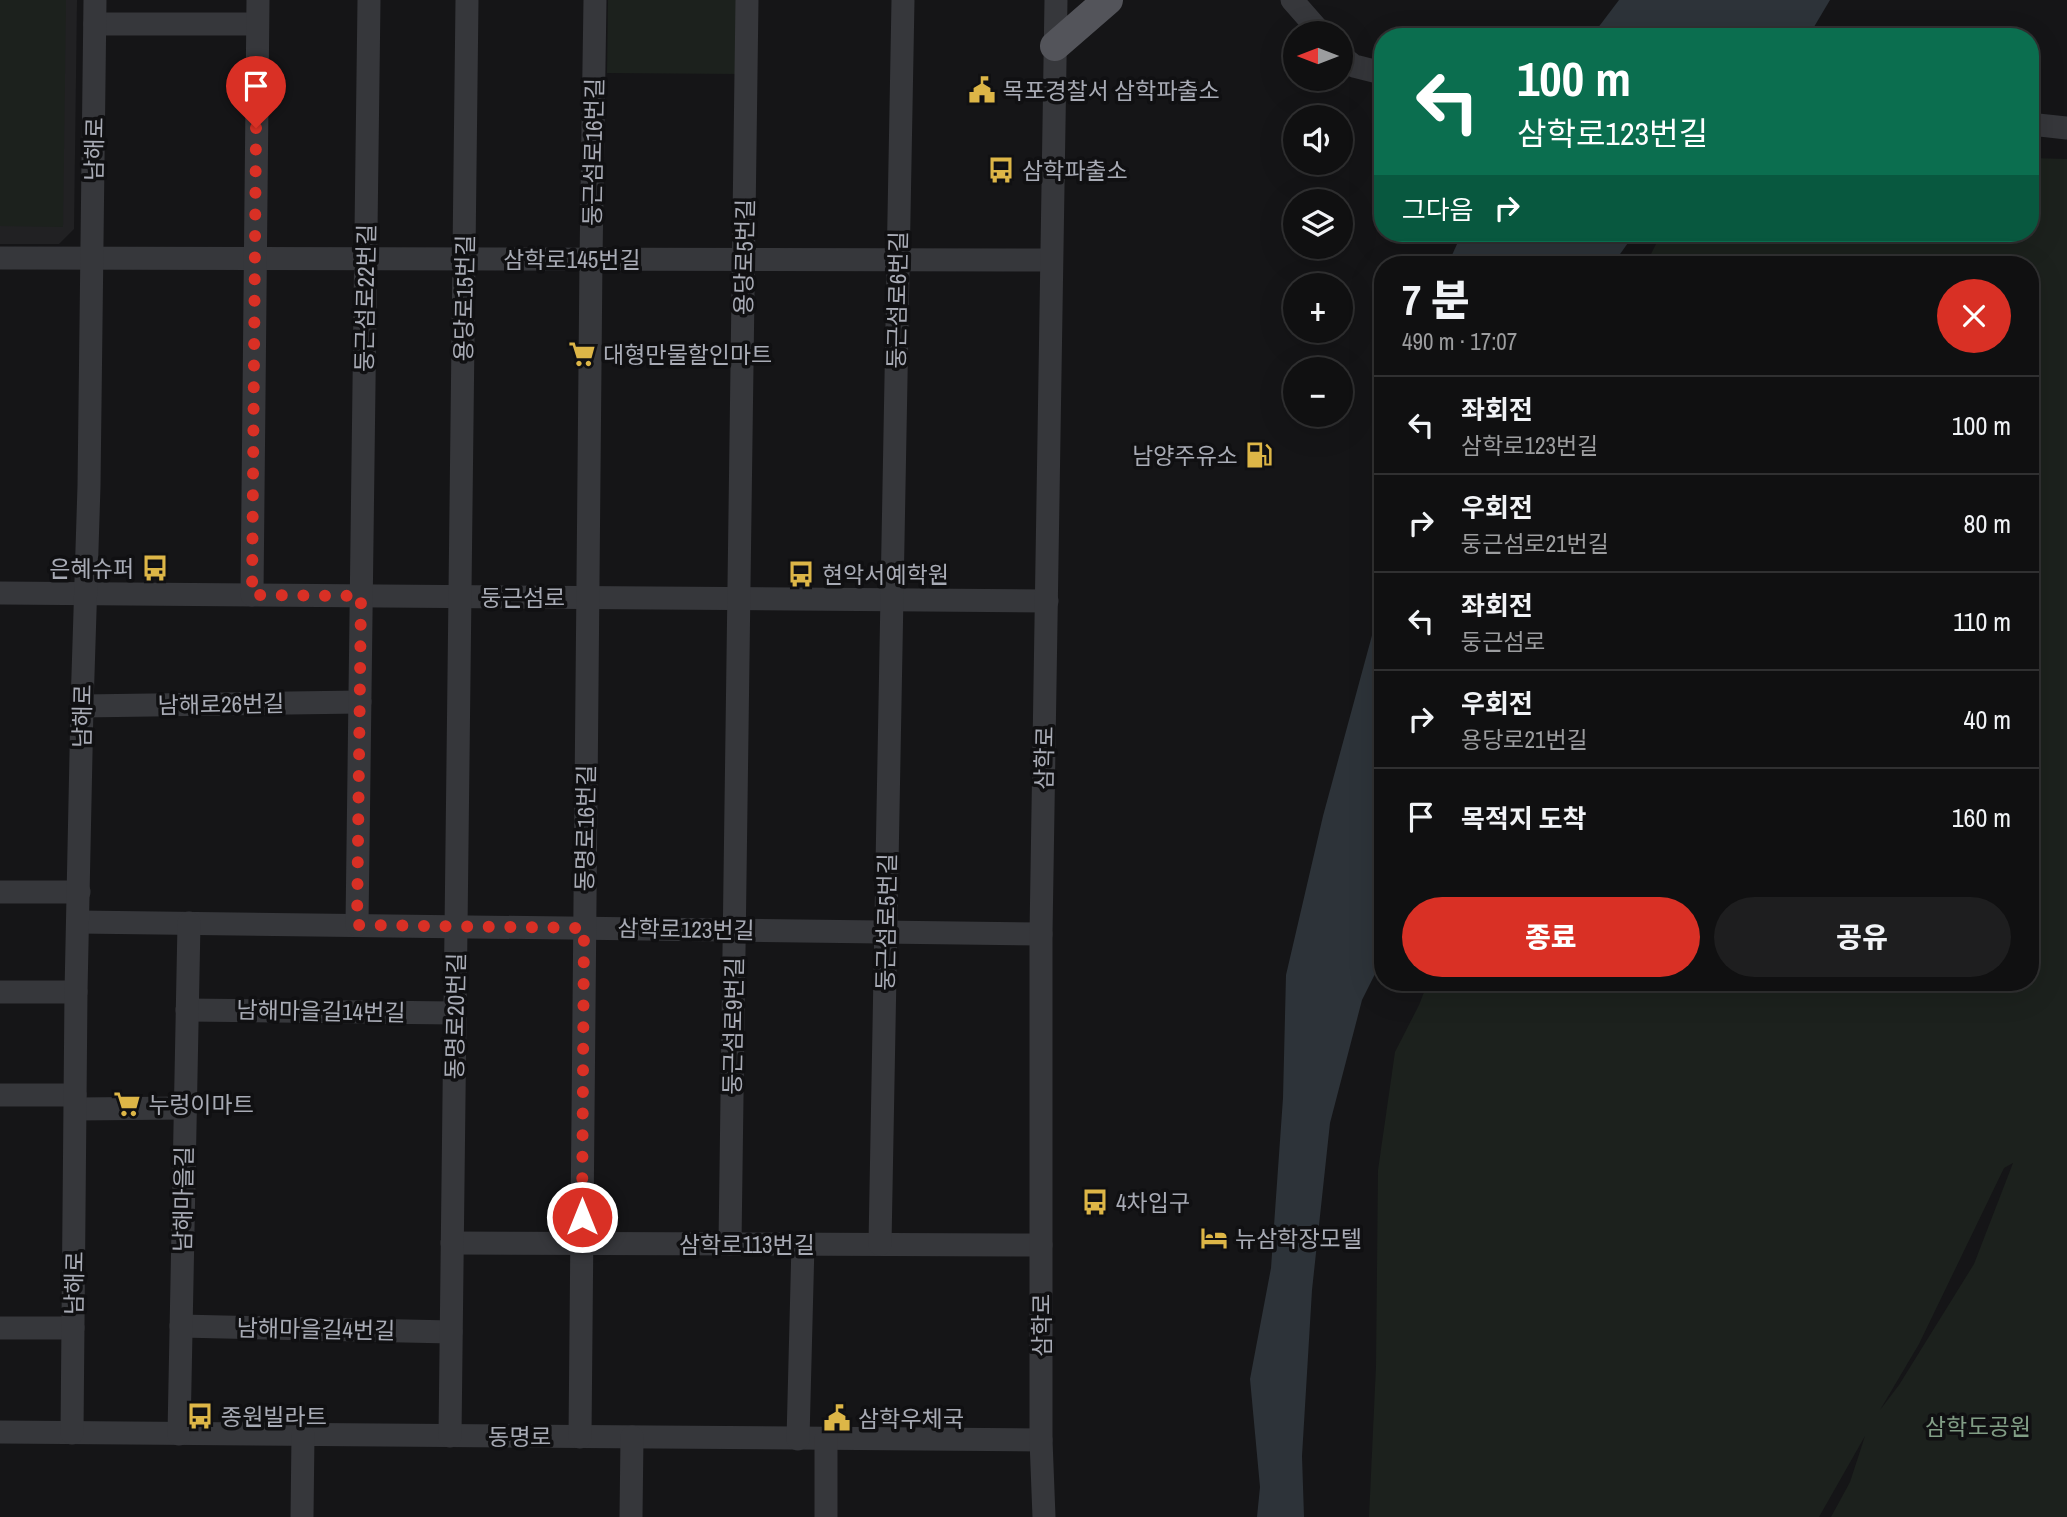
<!DOCTYPE html>
<html lang="ko">
<meta charset="utf-8">
<style>
body{margin:0;font-family:"Archivo Narrow","Noto Sans KR",sans-serif;background:#1e1e1f;color:#f1f3f6;height:100vh;display:flex;flex-direction:column;font-size:26px;white-space:nowrap}
*{box-sizing:border-box;margin:0}
p{font-size:23px;color:#9c9d9f}
.icon{flex:none;width:38px;height:38px;fill:none;stroke:currentColor;stroke-width:2;stroke-linecap:round;stroke-linejoin:round}
.map{position:relative;flex:1;overflow:hidden}
.panel{position:absolute;left:1374px;top:256px;width:665px;height:735px;display:flex;flex-direction:column;background:#101011;border-radius:28px;box-shadow:0 7px 28px #0002,0 0 0 2px #303031}
.panel>*{flex:none}
.guide{position:absolute;left:1374px;top:28px;width:665px;height:214px;border-radius:28px;box-shadow:0 7px 28px #0002,0 0 0 2px #303031;background:#0b6e4f;color:#fff;overflow:hidden}
.needle{width:46px;rotate:270deg}
.buttons{position:absolute;left:1283px;top:21px;display:grid;gap:14px}
.buttons a{display:grid;place-items:center;width:70px;height:70px;border-radius:50%;background:#101011;box-shadow:0 7px 28px #0002,0 0 0 2px #303031;font-size:35px}
.pin{position:absolute;display:grid;place-items:center;width:60px;height:60px;color:#fff;margin:-72px -30px;border-radius:50% 50% 50% 0;rotate:-45deg;box-shadow:0 0 7px #0007}
.pin .icon{rotate:45deg}
.me{position:absolute;width:77px;margin:-38px;rotate:0deg;stroke-linejoin:round;filter:drop-shadow(0 0 5px #0008)}
.turn{display:flex;align-items:center;gap:24px;height:147px;padding:0 28px;font-size:32px}
.turn .icon{width:91px;height:91px;stroke-width:2.5}
.turn b{display:block;font-size:49px;line-height:60px}
.then{display:flex;align-items:center;height:66px;padding:0 28px;background:#0003;gap:14px;font-size:26px}
.round{display:grid;place-items:center;flex:none;width:74px;height:74px;border-radius:37px;background:#1e1e1f}
.overview{display:flex;align-items:center;justify-content:space-between;height:119px;padding:0 28px}
h1{font-size:42px;font-weight:800;line-height:52px}
.cta{display:flex;gap:14px;margin-top:auto;padding:14px 28px}
.cta a{flex:1;height:80px;border-radius:42px;background:#d93025;color:#fff;font-size:28px;font-weight:800;line-height:80px;text-align:center}
.cta a+a{background:#1e1e1f;color:#f1f3f6}
ul{padding:0;list-style:none}
li{display:flex;align-items:center;gap:21px;height:98px;padding:0 28px;border-top:2px solid #303031}
li div{flex:1}
li b{display:block;font-size:26px}
li em{font-style:normal}
.map>svg:first-child{display:block}
.built{fill:#212123}
.green{fill:#1c211d;fill-rule:evenodd}
.water{fill:#2d3339}
.lines{fill:none;stroke-linecap:round;stroke-linejoin:round}
.minor{stroke:#36373b;stroke-width:23}
.major{stroke:#53545a;stroke-width:30}
.route{stroke:#d93025;stroke-width:12;stroke-dasharray:0 21.6}
.labels{text-anchor:middle;dominant-baseline:central;stroke-width:7;stroke-linejoin:round;paint-order:stroke}
.poi-label{font-size:23px;fill:#a8abb5;stroke:#101012;text-anchor:start}
.street-label{font-size:23px;fill:#a8abb5;stroke:#101012}
.park-label{font-size:23px;fill:#829e86;stroke:#101012}
</style>
<div class="map">
<svg width="2067" height="1517" viewBox="0 0 2067 1517">
<rect width="100%" height="100%" fill="#151517"/>
<path class="built" d="M0 0H77L74 229 59 244H0Z"/>
<g class="green">
<path d="M0 0H66L63 227 0 226Z"/>
<path d="M608 0H738L737 74 607 73Z"/>
<path d="M2030 158 2067 159V1517H1831L1850 1482 1865 1436 1819 1517H1369L1376 1366 1378 1170 1395 1052 1419 1005 1428 982H2030V264H1646L1658 240 1666 233H2030ZM2013 1163 1974 1264 1899 1385 1880 1410 1919 1344 2004 1168Z"/>
</g>
<g class="water">
<path d="M1619 0H1830L1808 37H1591Z"/>
<path d="M1462 233H1635L1613 264H1448Z"/>
<path d="M1382 583V960L1362 1000 1330 1123 1312 1290 1302 1456 1304 1517H1257L1260 1487 1250 1379 1271 1268 1283 1098 1286 975 1323 816 1374 628Z"/>
</g>
<g class="lines">
<g class="minor">
<path d="M1292 0 1321 33"/>
<path d="M95 24H257"/>
<path d="M1340 55 1354 66 1382 73"/>
<path d="M2030 124 2067 128"/>
<path d="M0 258 1051 260"/>
<path d="M0 593 1047 601"/>
<path d="M252 595 258 0"/>
<path d="M82 706 360 702"/>
<path d="M0 892H79"/>
<path d="M78 922 1041 934"/>
<path d="M357 925 369 0"/>
<path d="M0 992H76"/>
<path d="M187 1010 455 1013"/>
<path d="M0 1095H75"/>
<path d="M76 1109 185 1108"/>
<path d="M452 1243 1041 1245"/>
<path d="M730 1244 747 0"/>
<path d="M880 1244 903 0"/>
<path d="M181 1326 451 1332"/>
<path d="M0 1328H73"/>
<path d="M0 1432 1041 1440"/>
<path d="M72 1433 76 992 82 706 89 486 95 0"/>
<path d="M179 1434 189 923"/>
<path d="M450 1436 467 0"/>
<path d="M580 1437 591 259 595 0"/>
<path d="M798 1439 803 1244"/>
<path d="M826 1439V1517"/>
<path d="M302 1517 303 1435"/>
<path d="M631 1517 632 1437"/>
<path d="M1044 1517 1041 1440V934L1056 0"/>
</g>
<path class="major" d="M1055 46 1108 0"/>
</g>
<g class="lines">
<path class="route" d="M256 128 252 595 361 596 357 925 584 928 582 1217"/>
</g>
<defs>
<g id="civic-bare" transform="scale(2.1)"><path d="M-.6-6.5H3V-4.5H.6V-3L4-1V1h2V6H-6V1h2V-1L-.6-3ZM-1.2 2.5V6h2.4V2.5Z" fill="#ddb647" stroke="#101012" stroke-width="2.5" paint-order="stroke"/></g>
<g id="bus-bare" transform="scale(2.1)"><path d="M-5-6H5V4H4V6H2V4H-2V6H-4V4H-5ZM-3.5-4V0h7V-4ZM-3.5 1.2v1.5H-2V1.2ZM2 1.2v1.5H3.5V1.2Z" fill="#ddb647" stroke="#101012" stroke-width="2.5" paint-order="stroke"/></g>
<g id="supermarket-bare" transform="scale(2.1)"><path d="M-6-5.5h2.5l.6 2H6L4.5 2H-2.5L-4.4-4H-6ZM-1.5 3.2a1.3 1.3 0 1 0 .1 0ZM3 3.2a1.3 1.3 0 1 0 .1 0Z" fill="#ddb647" stroke="#101012" stroke-width="2.5" paint-order="stroke"/></g>
<g id="fuel-bare" transform="scale(2.1)"><path d="M-5.5-6h7V0h2V4h1.3V-2.5L3-4.5l.8-.8L6-3V5H2.5V1h-1V6h-7ZM-4.2-4.7v3.2H.2V-4.7Z" fill="#ddb647" stroke="#101012" stroke-width="2.5" paint-order="stroke"/></g>
<g id="hotel-bare" transform="scale(2.1)"><path d="M-6-4.5h1.5V1H6V5H4.5V3h-9V5H-6ZM-4 0a1.8 1.8 0 1 1 3.6 0ZM.5 0V-2.5h3Q6-2.5 6 0Z" fill="#ddb647" stroke="#101012" stroke-width="2.5" paint-order="stroke"/></g>
</defs>
<g fill-rule="evenodd">
<use href="#civic-bare" x="982" y="90"/>
<use href="#bus-bare" x="1001" y="170"/>
<use href="#supermarket-bare" x="582" y="354"/>
<use href="#fuel-bare" x="1259" y="455"/>
<use href="#bus-bare" x="155" y="568"/>
<use href="#bus-bare" x="801" y="574"/>
<use href="#supermarket-bare" x="127" y="1104"/>
<use href="#bus-bare" x="1095" y="1202"/>
<use href="#hotel-bare" x="1214" y="1238"/>
<use href="#bus-bare" x="200" y="1416"/>
<use href="#civic-bare" x="837" y="1418"/>
</g>
<g class="labels">
<g class="poi-label">
<text x="1003" y="90">목포경찰서 삼학파출소</text>
<text x="1022" y="170">삼학파출소</text>
<text x="603" y="354">대형만물할인마트</text>
<text x="1238" y="455" text-anchor="end">남양주유소</text>
<text x="134" y="568" text-anchor="end">은혜슈퍼</text>
<text x="822" y="574">현악서예학원</text>
<text x="148" y="1104">누렁이마트</text>
<text x="1116" y="1202">4차입구</text>
<text x="1235" y="1238">뉴삼학장모텔</text>
<text x="221" y="1416">종원빌라트</text>
<text x="858" y="1418">삼학우체국</text>
</g>
<g class="street-label">
<text transform="translate(94 149) rotate(-89)">남해로</text>
<text transform="translate(593 152) rotate(-89)">둥근섬로16번길</text>
<text transform="translate(744 257) rotate(-89)">용당로5번길</text>
<text x="572" y="259">삼학로145번길</text>
<text transform="translate(365 298) rotate(-89)">둥근섬로22번길</text>
<text transform="translate(464 298) rotate(-89)">용당로15번길</text>
<text transform="translate(897 300) rotate(-89)">둥근섬로6번길</text>
<text x="523" y="597">둥근섬로</text>
<text transform="translate(221 704) rotate(-1)">남해로26번길</text>
<text transform="translate(82 716) rotate(-89)">남해로</text>
<text transform="translate(1044 758) rotate(-89)">삼학로</text>
<text transform="translate(585 828) rotate(-89)">동명로16번길</text>
<text transform="translate(886 922) rotate(-89)">둥근섬로5번길</text>
<text transform="translate(686 929) rotate(1)">삼학로123번길</text>
<text transform="translate(321 1011) rotate(1)">남해마을길14번길</text>
<text transform="translate(455 1016) rotate(-89)">동명로20번길</text>
<text transform="translate(733 1026) rotate(-89)">둥근섬로9번길</text>
<text transform="translate(183 1199) rotate(-89)">남해마을길</text>
<text x="747" y="1244">삼학로113번길</text>
<text transform="translate(74 1283) rotate(-89)">남해로</text>
<text transform="translate(1041 1325) rotate(-90)">삼학로</text>
<text transform="translate(316 1329) rotate(1)">남해마을길4번길</text>
<text x="520" y="1436">동명로</text>
</g>
<g class="park-label">
<text x="1978" y="1426">삼학도공원</text>
</g>
</g>
</svg>
<div class="buttons">
<a><svg class="needle" viewBox="-14 -14 28 28"><path d="M0-13l5 13h-10z" fill="#e53935"/><path d="M0 13l5-13h-10z" fill="#9c9d9f"/></svg></a>
<a><svg class="icon" aria-label="sound" viewBox="0 0 24 24"><path d="M4 9h4l5-4v14l-5-4H4zM17 9q2 3 0 6"/></svg></a>
<a><svg class="icon" aria-label="layers" viewBox="0 0 24 24"><path d="M12 4l9 5-9 5-9-5zM3 14l9 5 9-5"/></svg></a>
<a>+</a>
<a>−</a>
</div>
<div class="pin" style="left:256px;top:128px;background:#d93025"><svg class="icon" aria-label="arrive" viewBox="0 0 24 24"><path d="M6 21V4h12l-3 4 3 4H6"/></svg></div>
<svg class="me" style="left:582px;top:1217px" viewBox="-20 -20 40 40"><circle r="17" fill="#d93025" stroke="#fff" stroke-width="3"/><path d="M0-11L8 9 0 5-8 9z" fill="#fff"/></svg>
<div class="guide">
<div class="turn"><svg class="icon" aria-label="left" viewBox="0 0 24 24"><path d="M17 20v-9H6M10 6l-5 5 5 5"/></svg><div><b>100 m</b>삼학로123번길</div></div>
<div class="then">그다음<svg class="icon" aria-label="right" viewBox="0 0 24 24"><path d="M7 20v-9h11M14 6l5 5-5 5"/></svg></div>
</div>
<section class="panel">
<div class="overview"><div><h1>7 분</h1><p>490 m · 17:07</p></div><a class="round" style="background:#d93025;color:#fff"><svg class="icon" aria-label="close" viewBox="0 0 24 24"><path d="M6 6l12 12M18 6L6 18"/></svg></a></div>
<ul>
<li><svg class="icon" aria-label="left" viewBox="0 0 24 24"><path d="M17 20v-9H6M10 6l-5 5 5 5"/></svg><div><b>좌회전</b><p>삼학로123번길</p></div><em>100 m</em></li>
<li><svg class="icon" aria-label="right" viewBox="0 0 24 24"><path d="M7 20v-9h11M14 6l5 5-5 5"/></svg><div><b>우회전</b><p>둥근섬로21번길</p></div><em>80 m</em></li>
<li><svg class="icon" aria-label="left" viewBox="0 0 24 24"><path d="M17 20v-9H6M10 6l-5 5 5 5"/></svg><div><b>좌회전</b><p>둥근섬로</p></div><em>110 m</em></li>
<li><svg class="icon" aria-label="right" viewBox="0 0 24 24"><path d="M7 20v-9h11M14 6l5 5-5 5"/></svg><div><b>우회전</b><p>용당로21번길</p></div><em>40 m</em></li>
<li><svg class="icon" aria-label="arrive" viewBox="0 0 24 24"><path d="M6 21V4h12l-3 4 3 4H6"/></svg><div><b>목적지 도착</b></div><em>160 m</em></li>
</ul>
<div class="cta"><a>종료</a><a>공유</a></div>
</section>
</div>
